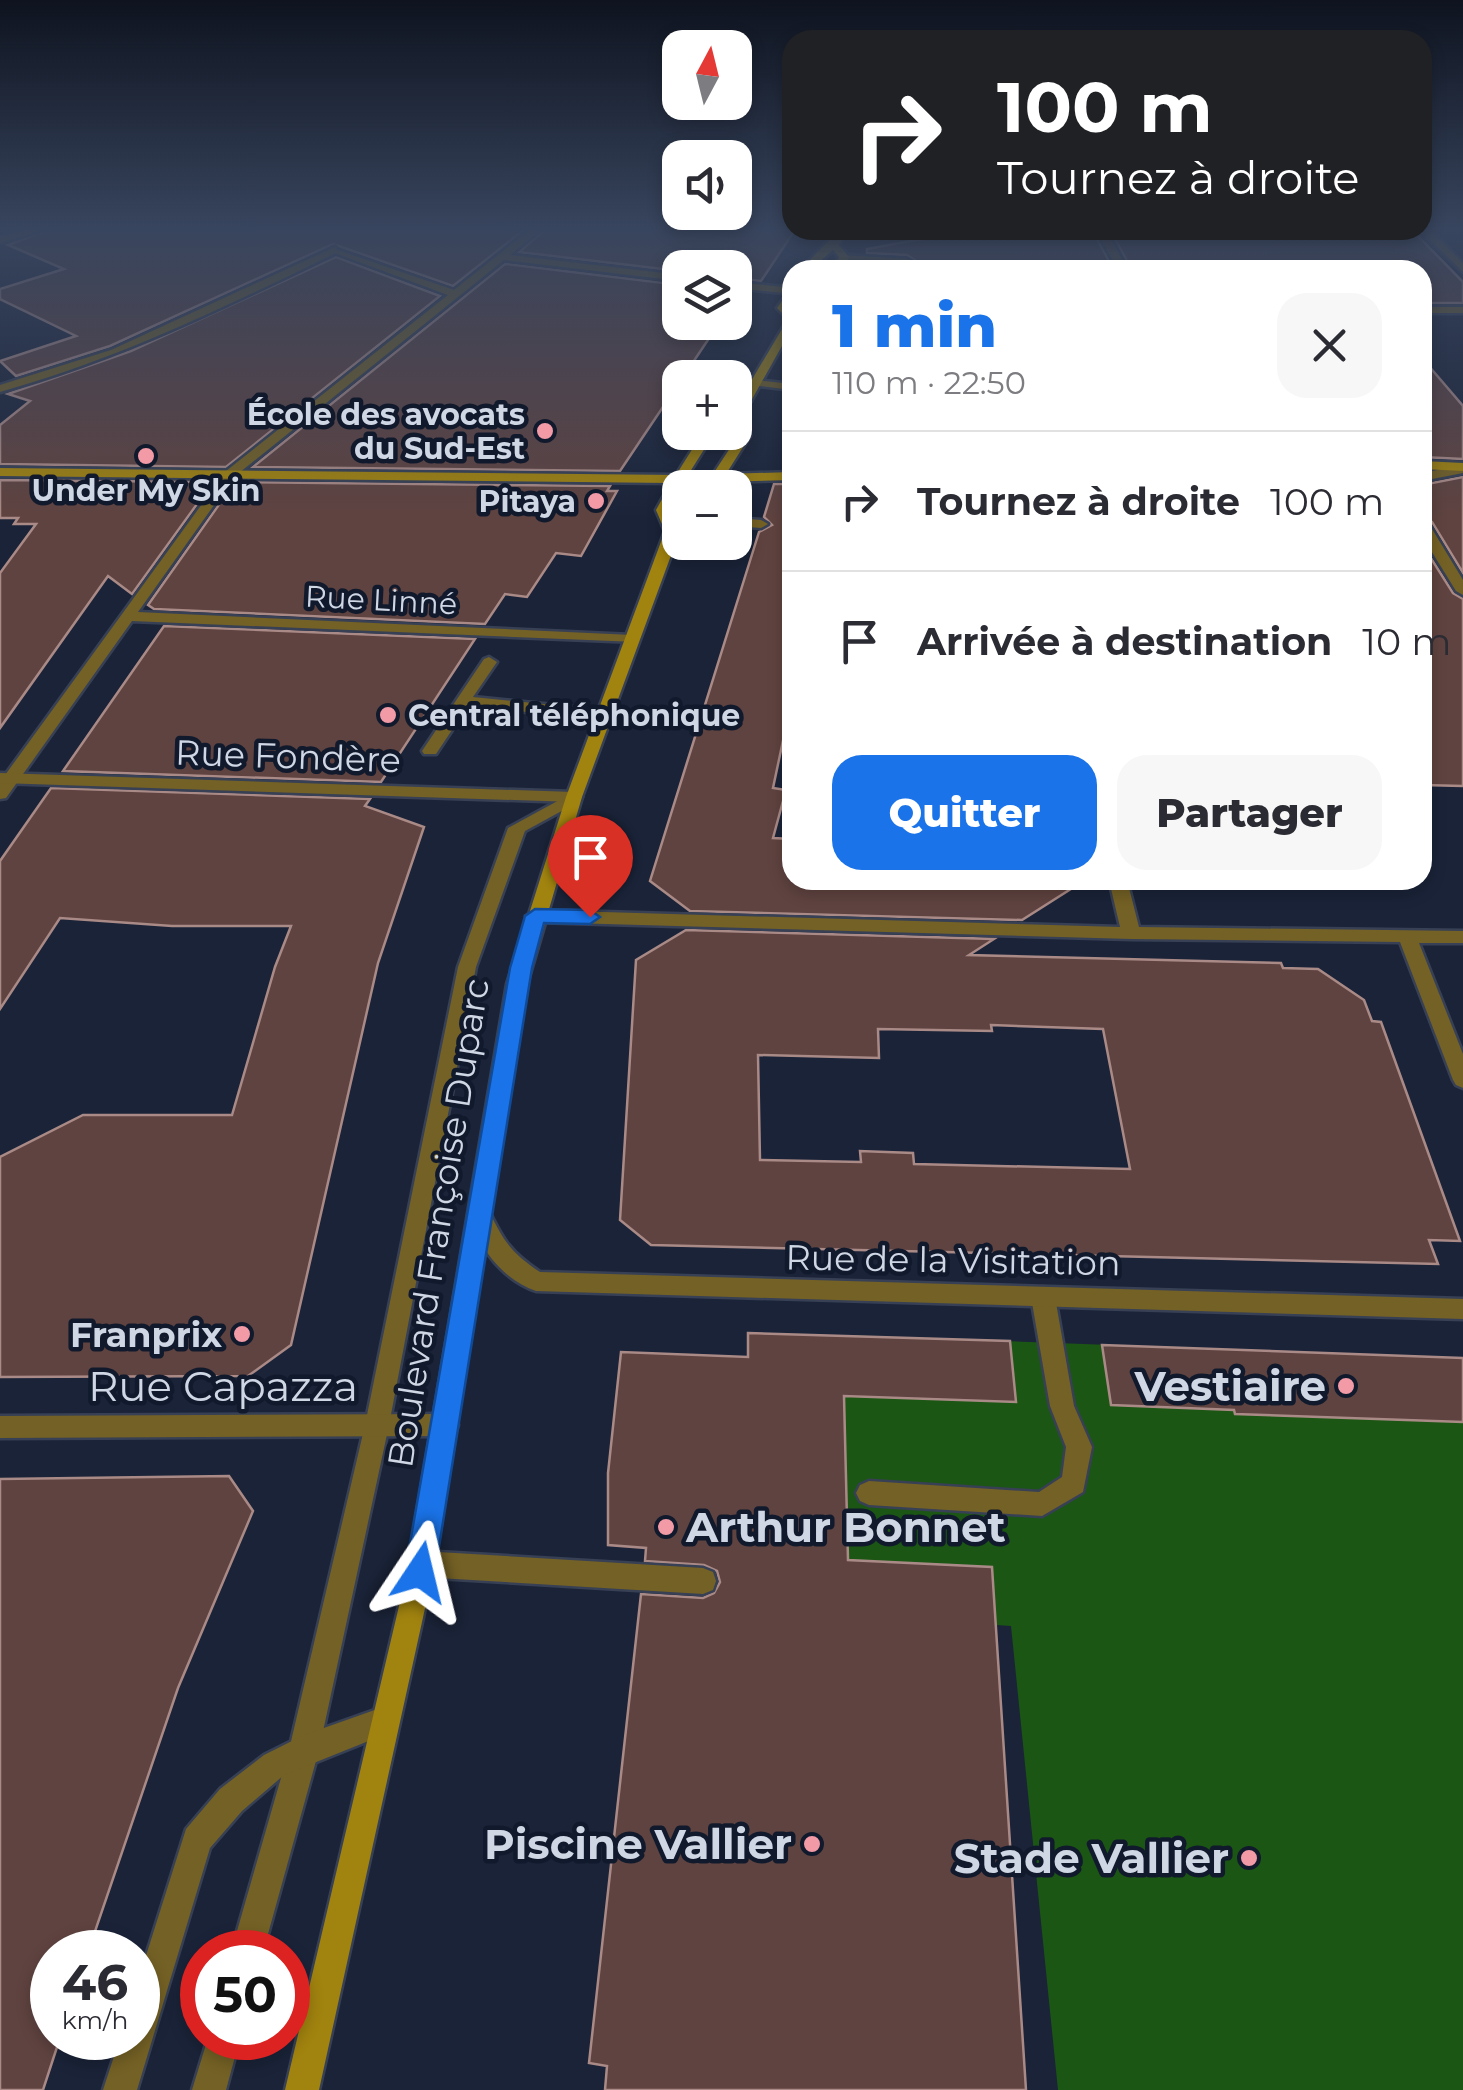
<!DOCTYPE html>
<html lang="fr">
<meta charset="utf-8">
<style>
body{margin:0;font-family:Montserrat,sans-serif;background:#f7f7f7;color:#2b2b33;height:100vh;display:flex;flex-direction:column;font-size:38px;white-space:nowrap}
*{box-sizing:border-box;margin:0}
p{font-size:32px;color:#7c7c81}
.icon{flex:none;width:55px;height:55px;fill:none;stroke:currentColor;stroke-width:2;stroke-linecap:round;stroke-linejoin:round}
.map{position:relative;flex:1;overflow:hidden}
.side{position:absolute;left:782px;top:260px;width:650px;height:630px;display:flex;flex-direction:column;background:#fff;border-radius:30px;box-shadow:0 5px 15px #0003}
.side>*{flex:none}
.banner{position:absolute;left:782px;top:30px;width:650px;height:210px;border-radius:30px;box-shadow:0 5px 15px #0003;background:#202124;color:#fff;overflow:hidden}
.needle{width:65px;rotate:7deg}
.controls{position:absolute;left:662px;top:30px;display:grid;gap:20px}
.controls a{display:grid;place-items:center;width:90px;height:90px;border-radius:20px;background:#fff;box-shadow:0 5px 15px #0003;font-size:50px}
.speed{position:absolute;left:30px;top:1930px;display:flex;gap:20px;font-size:50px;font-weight:700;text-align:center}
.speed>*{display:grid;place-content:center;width:130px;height:130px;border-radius:50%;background:#fff;box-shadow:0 5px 15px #0003;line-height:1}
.speed small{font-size:25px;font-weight:400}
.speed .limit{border:15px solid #d22;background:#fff;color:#111}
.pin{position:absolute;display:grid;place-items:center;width:85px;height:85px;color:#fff;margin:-102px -42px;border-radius:50% 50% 50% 0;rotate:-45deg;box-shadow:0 0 10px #0007}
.pin .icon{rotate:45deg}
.me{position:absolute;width:110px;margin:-55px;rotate:10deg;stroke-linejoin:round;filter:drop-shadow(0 0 8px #0008)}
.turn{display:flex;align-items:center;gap:35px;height:210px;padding:0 50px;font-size:45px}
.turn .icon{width:130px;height:130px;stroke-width:2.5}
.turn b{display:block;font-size:70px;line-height:85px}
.round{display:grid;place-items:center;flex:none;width:105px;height:105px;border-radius:30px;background:#f7f7f7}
.summary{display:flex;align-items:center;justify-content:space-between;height:170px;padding:0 50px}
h1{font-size:60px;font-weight:800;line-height:75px;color:#1a73e8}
.button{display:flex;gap:20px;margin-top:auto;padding:20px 50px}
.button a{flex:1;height:115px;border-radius:30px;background:#1a73e8;color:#fff;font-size:40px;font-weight:800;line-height:115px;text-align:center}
.button a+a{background:#f7f7f7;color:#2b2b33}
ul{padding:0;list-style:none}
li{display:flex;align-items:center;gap:30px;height:140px;padding:0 50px;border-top:2px solid #e1e1e2}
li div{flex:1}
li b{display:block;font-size:38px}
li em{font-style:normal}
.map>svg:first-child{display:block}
.green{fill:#1c5614}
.building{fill:#5f4340;stroke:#aa8a86;stroke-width:2.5;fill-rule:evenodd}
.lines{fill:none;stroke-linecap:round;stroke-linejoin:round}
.service-casing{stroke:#374054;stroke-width:5}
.minor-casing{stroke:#374054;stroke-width:5}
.tertiary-casing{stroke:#374054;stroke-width:5}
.secondary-casing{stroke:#374054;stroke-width:5}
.service{fill:#746125;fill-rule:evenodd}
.minor{fill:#746125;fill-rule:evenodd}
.tertiary{fill:#746125;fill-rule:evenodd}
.secondary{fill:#a1830f;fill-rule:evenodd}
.route{fill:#1a73e8;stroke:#114b97;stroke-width:2.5}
.poi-dot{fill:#f39aa7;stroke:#111a2d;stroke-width:4}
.labels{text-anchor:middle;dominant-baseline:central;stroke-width:9;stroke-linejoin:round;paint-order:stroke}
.far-poi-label{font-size:30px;font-weight:bold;fill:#cfd6e4;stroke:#111a2d;text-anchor:end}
.far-street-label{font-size:30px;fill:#cfd6e4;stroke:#111a2d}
.street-label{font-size:35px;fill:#cfd6e4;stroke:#111a2d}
.poi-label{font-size:35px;font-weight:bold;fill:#cfd6e4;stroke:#111a2d;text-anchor:end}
.near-street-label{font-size:42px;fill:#cfd6e4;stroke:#111a2d}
.near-poi-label{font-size:42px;font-weight:bold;fill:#cfd6e4;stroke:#111a2d;text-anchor:end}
</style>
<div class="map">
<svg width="1463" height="2090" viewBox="0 0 1463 2090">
<rect width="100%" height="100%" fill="#1a2338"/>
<path class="green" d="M843 1335 1463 1358V2090H1058L1011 1626 996 1625 848 1560Z"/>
<g class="building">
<path d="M53 228H526L453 286 333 244 110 346 16 376 0 361 76 336 0 299V289L64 269 8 245Z"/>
<path d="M547 228H742L795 230 761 281 735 278V268H729L737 256 726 250 710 268H680V271L519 252Z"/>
<path d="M942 230H1092L1114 270H986L974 262 967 270H869L868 266 907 269 916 261 907 255 867 253V249L943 235Z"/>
<path d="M1110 230H1412L1463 282V303H1422V270H1132Z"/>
<path d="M336 257 440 296 226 467 0 464V425L30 401 8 394 131 351Z"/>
<path d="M505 264 680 285V322H720L620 471 253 467Z"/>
<path d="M1422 358 1463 406V459L1422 457Z"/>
<path d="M1463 477V573L1432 522 1422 516V485Z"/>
<path d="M0 480 213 482 132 594 108 576 0 728V573L36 524H14L18 518H0Z"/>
<path d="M235 482 610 486 607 491H617L581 556 556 553 527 597 505 594 485 624 154 609 148 605Z"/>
<path d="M774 484H792V698L773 788 786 790 773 838 792 839V880H1085L1022 920 690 911 650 881 759 532 772 525 764 517Z"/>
<path d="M1422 544 1453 593 1463 599V786L1422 785Z"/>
<path d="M164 626 475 639 381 782 63 771Z"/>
<path d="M51 788 370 799 365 806 424 827 378 963 291 1345 248 1376 0 1377V1157L83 1115H232L275 967 291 926H172L60 918 0 1009V861Z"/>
<path d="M686 930 994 939 969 955 1281 963 1283 968 1318 969 1364 1000 1372 1021 1381 1022 1460 1241 1429 1240 1438 1264 651 1245 620 1220 636 960ZM991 1025 1103 1029 1130 1169 914 1164 913 1153 860 1151 861 1162 760 1160 758 1055 879 1058 878 1029 992 1031Z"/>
<path d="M748 1333 1010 1341 1016 1402 844 1396 848 1560 992 1567 1026 2090H605L607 2066 589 2063 641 1594 703 1598 714 1593 720 1582 717 1571 704 1565 645 1561 646 1548 608 1545V1473L621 1352 748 1357Z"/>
<path d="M1102 1345 1463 1358V1422L1235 1414 1234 1410 1111 1405Z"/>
<path d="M229 1476 253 1511 178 1688 88 1952H52V2038H60L43 2090H0V1479Z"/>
</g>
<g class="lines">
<g class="service-casing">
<g id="service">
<path d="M335 247 338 252C227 306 119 359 0 392V385L111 350Z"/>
<path d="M725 254 733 256 724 268H713Z"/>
<path d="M841 255 907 259 912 262 907 265 844 260Z"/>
<path d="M975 266 983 270H971Z"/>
<path d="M755 380 792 384V390L751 385V381Z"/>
<path d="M735 518 761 520 768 524 761 528 735 526Z"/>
<path d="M489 657 497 662 473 697 605 710 613 715 605 720 468 706 436 754H424L422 751 484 659Z"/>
<path d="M574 792 582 797 580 801 525 831 476 967 389 1425 319 1750 263 1952H231L289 1750 365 1425 458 967 508 828Z"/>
<path d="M1043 1287 1051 1290 1055 1297 1074 1406 1092 1447 1083 1492 1042 1516 869 1505 860 1501 856 1493 860 1485 869 1481 1039 1492 1062 1477 1066 1447 1050 1406 1031 1297 1035 1290Z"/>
<path d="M421 1551 703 1568 713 1572 716 1581 713 1590 703 1594 421 1577 412 1573 408 1564 412 1555Z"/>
<path d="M208 2038H240L226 2090H192Z"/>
</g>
</g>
<g class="minor-casing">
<g id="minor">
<path d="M532 228H543L510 255 680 275V281L504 260 234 477 138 612 632 635 637 636V642L132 621 6 798 0 799V782L226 471 448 295 332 252V248L454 290Z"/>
<path d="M1422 228H1428L1463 263V272L1420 230Z"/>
<path d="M1096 230H1106L1128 270H1118Z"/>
<path d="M735 282 792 288V294L735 288Z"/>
<rect x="1422" y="307" width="41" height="6"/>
<path d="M1463 465V473L1422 481V473Z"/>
<path d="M1422 520 1429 524 1463 580V595L1456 591 1422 536Z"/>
<path d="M1109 880H1127L1139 927 1463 931V943H1419L1463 1054V1088L1456 1085 1453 1080 1400 942 1131 939 535 922 526 916 535 910 1120 927Z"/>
<path d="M480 1206 488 1209C503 1240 510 1252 540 1272L1463 1299V1319L536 1291C502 1279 479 1248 469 1215L472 1209Z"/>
<path d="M446 1414 455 1417 458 1425 455 1433 446 1436 0 1438V1416Z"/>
<path d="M386 1706 396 1710 400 1720 396 1730 284 1775 242 1811 210 1848 137 2090H103L120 2038H138V1981L186 1829 220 1789 264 1755 304 1735Z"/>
</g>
</g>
<g class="tertiary-casing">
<g id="tertiary">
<path d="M34 228H49L0 243V237Z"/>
<path d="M0 773 574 792 582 797 574 802 0 783Z"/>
</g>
</g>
<g class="secondary-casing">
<g id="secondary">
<path d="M839 230H849L839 245 849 257 843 270H833L839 257 833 250 810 270H800Z"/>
<path d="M792 287V298L788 307 792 312V328L742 417 750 436 726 474 792 472V480L721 482 714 488 709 487 708 482 684 483 670 510 675 522 680 521V531L582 797 527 984 433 1572 319 2090H285L407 1572 507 984 566 797 665 531 656 510 671 483 0 476V468L676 475 703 432H715L688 475 713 474 738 436 735 408 788 319 777 308Z"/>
<path d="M1422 461 1463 463V471L1422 469Z"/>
</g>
</g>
<use href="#service" class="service"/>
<use href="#minor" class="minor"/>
<use href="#tertiary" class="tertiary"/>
<use href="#secondary" class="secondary"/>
</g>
<linearGradient id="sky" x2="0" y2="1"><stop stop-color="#0e131f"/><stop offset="0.44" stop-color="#38455e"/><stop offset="1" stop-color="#38455e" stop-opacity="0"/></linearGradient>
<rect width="1463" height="520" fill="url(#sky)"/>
<path class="route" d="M535 909 590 910 600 917 590 924 544 923 532 968 435 1572 431 1582 420 1587 409 1582 405 1572 510 968 525 916Z"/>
<g class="poi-dot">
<circle cx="545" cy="431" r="10"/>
<circle cx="146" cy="456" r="10"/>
<circle cx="596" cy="501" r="10"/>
<circle cx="388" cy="715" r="10"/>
<circle cx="242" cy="1334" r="10"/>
<circle cx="1346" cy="1386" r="10"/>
<circle cx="666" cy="1527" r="10"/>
<circle cx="812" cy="1844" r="10"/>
<circle cx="1249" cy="1858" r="10"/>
</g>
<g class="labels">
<g class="far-poi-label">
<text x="525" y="414">École des avocats<tspan x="525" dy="34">du Sud-Est</tspan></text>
<text x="146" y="490" text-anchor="middle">Under My Skin</text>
<text x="576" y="501">Pitaya</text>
<text x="408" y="715" text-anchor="start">Central téléphonique</text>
</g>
<g class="far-street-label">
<text transform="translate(381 600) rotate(3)">Rue Linné</text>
</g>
<g class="street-label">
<text transform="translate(288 756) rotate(2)">Rue Fondère</text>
<text transform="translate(438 1223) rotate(-81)">Boulevard Françoise Duparc</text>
<text transform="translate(953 1260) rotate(1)">Rue de la Visitation</text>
</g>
<g class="poi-label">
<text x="222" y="1334">Franprix</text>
</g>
<g class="near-street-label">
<text x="223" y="1386">Rue Capazza</text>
</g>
<g class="near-poi-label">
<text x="1326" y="1386">Vestiaire</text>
<text x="686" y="1527" text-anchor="start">Arthur Bonnet</text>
<text x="792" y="1844">Piscine Vallier</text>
<text x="1229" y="1858">Stade Vallier</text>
</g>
</g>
</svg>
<div class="controls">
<a><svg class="needle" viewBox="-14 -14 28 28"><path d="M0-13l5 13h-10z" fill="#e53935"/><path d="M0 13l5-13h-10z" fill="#7c7c81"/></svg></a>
<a><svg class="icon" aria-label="sound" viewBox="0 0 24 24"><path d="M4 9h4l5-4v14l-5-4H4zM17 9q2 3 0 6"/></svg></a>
<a><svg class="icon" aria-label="layers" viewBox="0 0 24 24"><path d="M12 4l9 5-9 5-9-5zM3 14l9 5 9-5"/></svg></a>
<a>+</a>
<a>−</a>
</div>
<div class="speed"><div>46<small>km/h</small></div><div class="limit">50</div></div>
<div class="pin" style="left:590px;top:917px;background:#d93025"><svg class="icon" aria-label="arrive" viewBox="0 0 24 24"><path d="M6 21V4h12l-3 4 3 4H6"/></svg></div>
<svg class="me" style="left:420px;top:1572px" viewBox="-20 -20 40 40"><path d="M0-17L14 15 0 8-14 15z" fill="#1a73e8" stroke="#fff" stroke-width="4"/></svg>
<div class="banner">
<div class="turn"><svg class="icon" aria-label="right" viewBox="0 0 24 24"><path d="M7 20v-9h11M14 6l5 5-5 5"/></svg><div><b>100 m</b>Tournez à droite</div></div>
</div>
<section class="side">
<div class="summary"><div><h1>1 min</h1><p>110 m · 22:50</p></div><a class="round"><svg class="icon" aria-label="close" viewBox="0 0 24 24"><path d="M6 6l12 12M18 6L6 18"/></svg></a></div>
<ul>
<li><svg class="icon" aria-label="right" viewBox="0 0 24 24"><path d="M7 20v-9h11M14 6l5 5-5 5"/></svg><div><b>Tournez à droite</b></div><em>100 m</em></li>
<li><svg class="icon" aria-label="arrive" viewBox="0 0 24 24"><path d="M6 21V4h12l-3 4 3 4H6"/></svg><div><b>Arrivée à destination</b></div><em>10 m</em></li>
</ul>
<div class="button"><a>Quitter</a><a>Partager</a></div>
</section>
</div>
